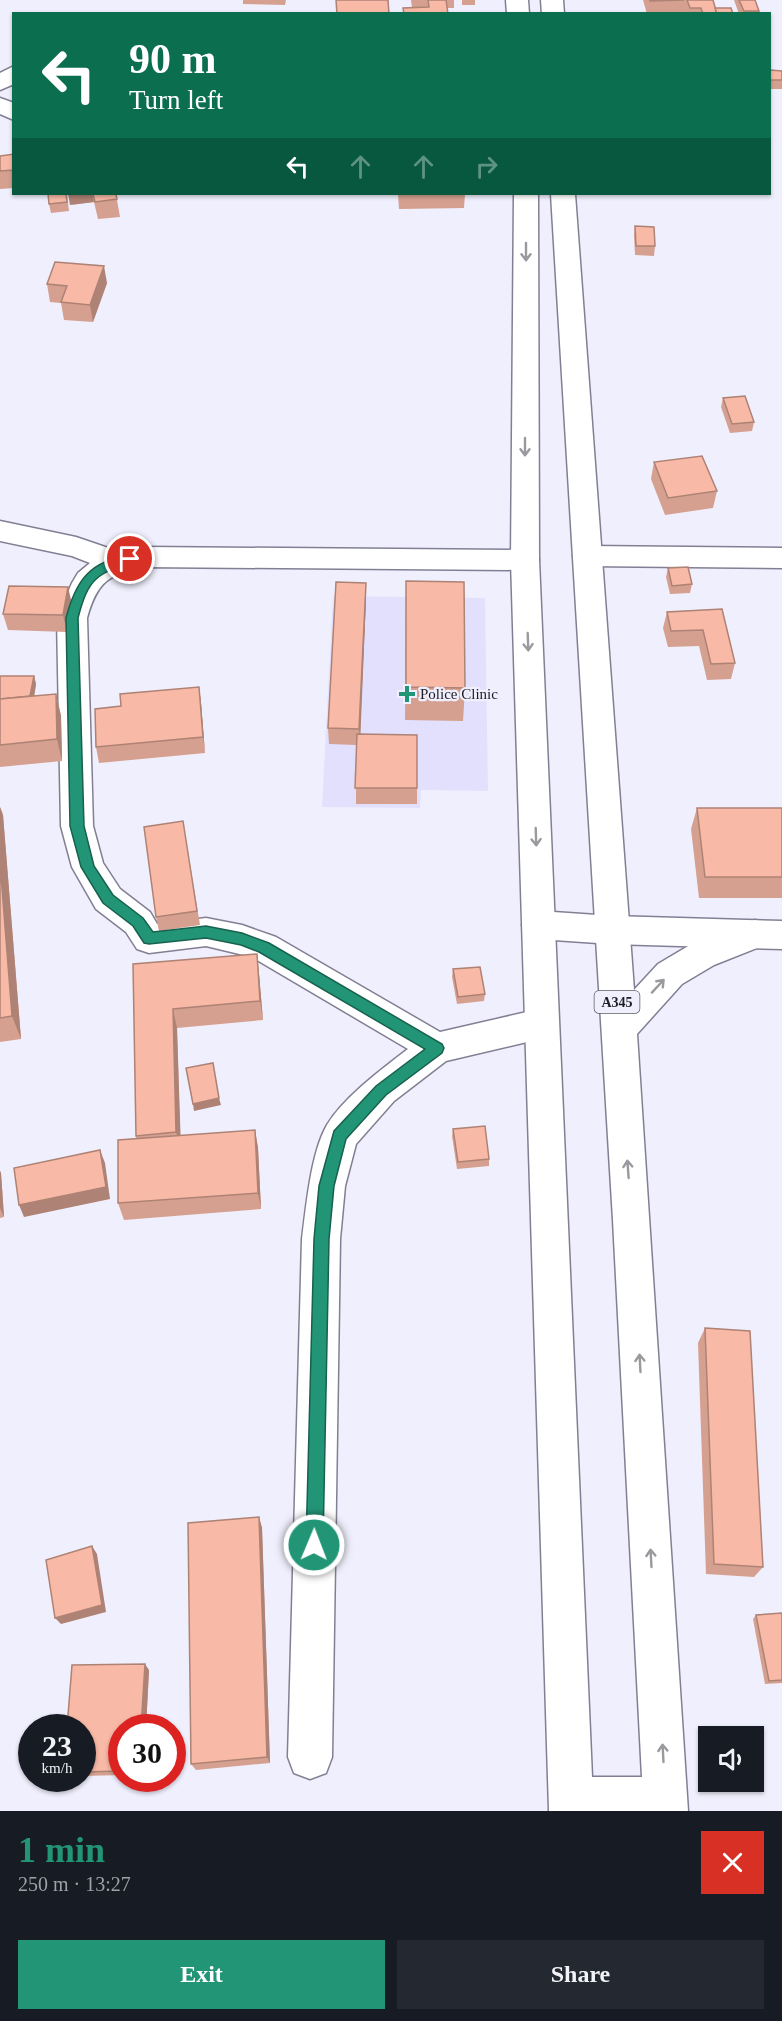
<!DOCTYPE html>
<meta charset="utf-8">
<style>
body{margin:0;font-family:"Times New Roman",serif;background:#242831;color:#f1f3f6;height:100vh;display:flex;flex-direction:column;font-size:22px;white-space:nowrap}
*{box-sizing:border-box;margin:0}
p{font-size:20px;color:#9ea1a6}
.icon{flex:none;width:33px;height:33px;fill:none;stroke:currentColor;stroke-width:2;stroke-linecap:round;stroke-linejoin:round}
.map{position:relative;height:1811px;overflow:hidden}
.panel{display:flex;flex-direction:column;background:#171b24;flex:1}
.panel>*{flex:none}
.hud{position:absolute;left:12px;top:12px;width:759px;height:183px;border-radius:0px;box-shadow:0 2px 4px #0004;background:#0b6e4f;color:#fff;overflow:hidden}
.fabs{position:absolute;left:698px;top:1726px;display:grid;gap:12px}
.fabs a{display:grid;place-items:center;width:66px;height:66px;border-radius:0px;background:#171b24;box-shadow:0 2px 4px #0004;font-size:30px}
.speed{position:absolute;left:18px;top:1714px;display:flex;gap:12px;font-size:30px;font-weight:700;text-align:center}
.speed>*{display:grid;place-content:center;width:78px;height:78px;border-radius:50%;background:#171b24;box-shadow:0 2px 4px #0004;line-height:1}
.speed small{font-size:15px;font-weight:400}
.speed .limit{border:9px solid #d22;background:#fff;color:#111}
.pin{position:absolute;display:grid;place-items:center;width:51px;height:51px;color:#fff;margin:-26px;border:3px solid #fff;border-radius:50%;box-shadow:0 2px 6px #0007}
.me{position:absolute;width:66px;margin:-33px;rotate:1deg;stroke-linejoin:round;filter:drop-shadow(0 0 4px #0008)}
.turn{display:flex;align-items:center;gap:21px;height:126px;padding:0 18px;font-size:27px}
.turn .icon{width:78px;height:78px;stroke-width:2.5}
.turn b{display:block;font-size:42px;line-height:51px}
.lanes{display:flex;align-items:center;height:57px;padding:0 18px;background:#0003;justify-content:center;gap:30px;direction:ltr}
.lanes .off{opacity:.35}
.round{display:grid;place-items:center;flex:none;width:63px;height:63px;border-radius:0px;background:#242831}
.summary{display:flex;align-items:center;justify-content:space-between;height:102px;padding:0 18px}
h1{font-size:36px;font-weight:700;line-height:45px;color:#239577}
.cta{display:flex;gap:12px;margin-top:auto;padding:12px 18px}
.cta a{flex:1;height:69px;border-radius:0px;background:#239577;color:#fff;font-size:24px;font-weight:700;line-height:69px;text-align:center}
.cta a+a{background:#242831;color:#f1f3f6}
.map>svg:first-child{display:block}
.built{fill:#e3e0fe}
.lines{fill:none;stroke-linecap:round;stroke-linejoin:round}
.street-casing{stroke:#827f94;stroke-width:3}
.highway-casing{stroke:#827f94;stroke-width:3}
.street{fill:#fff;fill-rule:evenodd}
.highway{fill:#fff;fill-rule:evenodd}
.wall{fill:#d5a08f}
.shaded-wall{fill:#ae8274}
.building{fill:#f8baa6;stroke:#ae8274;stroke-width:1.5}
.oneway{stroke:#9a999d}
.route{fill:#239577;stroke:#17614d;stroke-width:1.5}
.poi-dot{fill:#239577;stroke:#f0effd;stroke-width:2}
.labels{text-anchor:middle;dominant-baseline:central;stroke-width:4.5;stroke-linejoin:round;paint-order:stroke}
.shield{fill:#f0effd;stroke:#5d5c66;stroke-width:1.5}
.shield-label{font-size:14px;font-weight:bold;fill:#1e1d25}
.poi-label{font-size:15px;fill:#1e1d25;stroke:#f0effd;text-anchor:start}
</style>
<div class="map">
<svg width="782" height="1811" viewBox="0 0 782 1811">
<rect width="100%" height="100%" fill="#f0effd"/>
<path class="built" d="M333 596 485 598 488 791 421 790 420 808 322 807Z"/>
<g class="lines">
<g class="street-casing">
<g id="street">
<path d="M14 66V84L0 90V73Z"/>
<path d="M0 98 14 103V120L0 114Z"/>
<path d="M0 521 76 537 120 552 145 547 525 550 535 553 539 560 535 567 525 570 145 567C108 574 97 582 87 618L93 826 103 863 120 889 150 912 157 924 206 918 242 925 276 937 440 1032 540 1009 552 1013 557 1024 552 1035 540 1039 446 1061 394 1101 356 1144 345 1186 340 1239 332 1757 326 1773 310 1779 294 1773 288 1757 302 1239C306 1208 311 1152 327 1125 344 1097 382 1069 408 1049L252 957 206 946 149 953 137 949 126 932 96 909 72 867 61 826 57 618 72 583 78 573 90 563 72 556 0 541Z"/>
<path d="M587 546 782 548V568L587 566 577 563 573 556 577 549Z"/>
<path d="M539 911 612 916 782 921V949L612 944 539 939 527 935 522 925 527 915Z"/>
</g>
</g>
<g class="highway-casing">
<g id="highway">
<path d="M506 0H528L529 14H507Z"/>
<path d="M541 0H563L564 14H542Z"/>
<path d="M514 194H538L539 560 592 1777H642L613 1220 551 194H575L634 990 658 964 690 945 755 920 767 924 772 934 767 944 714 965 682 984 637 1034 688 1811H549L511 560Z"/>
</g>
</g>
<use href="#street" class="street"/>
<use href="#highway" class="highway"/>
</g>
<g class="wall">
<path d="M243 0H286L285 5 243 4Z"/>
<path d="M411 0H454V8H447L448 14H403V8H412Z"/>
<rect x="462" y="0" width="13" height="5"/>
<path d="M643 0H713L715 8 733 14H647Z"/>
<path d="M734 0H755L759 11V14H739Z"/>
<path d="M770 70 782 71V89H770Z"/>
<path d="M14 154V188L0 189V156Z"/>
<path d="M67 194 69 211 51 213 49 204Z"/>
<path d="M116 194 120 217 98 219 94 202 70 205Z"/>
<path d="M398 194H465L464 208 399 209Z"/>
<path d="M635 226 655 246 654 256 635 255 634 235Z"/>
<path d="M107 283 93 322 64 320 61 303 50 302 47 284Z"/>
<path d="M723 398 754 422 752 431 730 433 721 407Z"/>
<path d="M654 462 717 491 713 508 665 515 651 479Z"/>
<path d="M668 568 692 584 690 593 670 594 666 577Z"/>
<path d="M406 581 465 688 463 721 405 720Z"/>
<path d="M366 599 360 734 417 735V804H356V745L329 744 328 728Z"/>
<path d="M72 604 67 632 8 630 3 614Z"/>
<path d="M722 609 735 663 731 679 707 680 699 646 668 647 663 628 667 612Z"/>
<path d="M0 676H34L36 684 34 696 56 694 61 716 62 761 0 767Z"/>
<path d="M199 687 201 703 205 753 99 763 96 747 121 706Z"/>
<path d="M0 807 3 815 21 1039 0 1042Z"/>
<path d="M697 808H782V898H699L691 829Z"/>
<path d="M183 821 200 925 159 931 156 917Z"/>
<path d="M133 964 259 974 263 1020 177 1028 180 1136 255 1130 258 1148 261 1209 124 1220 118 1203 136 1139V1136Z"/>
<path d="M453 969 485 994 484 1001 457 1004 452 977Z"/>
<path d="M453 1129 489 1159V1166L457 1169 452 1136Z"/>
<path d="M0 1171 1 1173 4 1217 0 1218Z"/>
<path d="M705 1328 763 1567 754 1577 706 1574 698 1343Z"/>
<path d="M259 1517 262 1528 270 1763 196 1770 191 1764Z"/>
<path d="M782 1613V1683L765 1684 753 1619 756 1615Z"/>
<path d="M149 1670 146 1728H122V1775L82 1776V1728Z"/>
</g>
<g class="shaded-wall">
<path d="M68 194H93L94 202 70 205Z"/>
<path d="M104 266 107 283 93 322 90 305Z"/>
<path d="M366 583V599L360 745 359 729Z"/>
<path d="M68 587 72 604 67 632 63 615Z"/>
<path d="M34 676 36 684 32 711 29 703Z"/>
<path d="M199 687 201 703 205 753 203 737Z"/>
<path d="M56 694 61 716 62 761 57 739Z"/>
<path d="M0 807 3 815 21 1039 12 1016 0 862Z"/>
<path d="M257 954 259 974 263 1020 260 1001Z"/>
<path d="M173 1009 177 1028 181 1149 176 1132Z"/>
<path d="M219 1098 221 1105 194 1111 193 1104Z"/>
<path d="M255 1130 258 1148 261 1209 258 1193Z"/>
<path d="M100 1150 105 1163 110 1199 24 1217 19 1205Z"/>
<path d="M0 1171 1 1173 4 1217 0 1208Z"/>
<path d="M259 1517 262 1528 270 1763 267 1757Z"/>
<path d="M92 1546 97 1554 106 1612 61 1624 55 1618Z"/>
<path d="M145 1664 149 1670 146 1728H141Z"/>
</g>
<g class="building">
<path d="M336 0H388L389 14H337Z"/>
<path d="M428 0H446L448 14H404L403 8 429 7Z"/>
<path d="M650 0H684L650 1Z"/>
<path d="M687 0H713L717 14H703L701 8H690Z"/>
<path d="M739 0H755L759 11H744Z"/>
<path d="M715 8H731L733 14H717Z"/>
<path d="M770 70 782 71V80H770Z"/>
<path d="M14 154V170L0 171V156Z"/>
<path d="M48 194H66L67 202 49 204Z"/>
<path d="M93 194H116L117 199 95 202Z"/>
<path d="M635 226 654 227 655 246H636Z"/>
<path d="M55 262 104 266 90 305 61 302 67 286 47 284Z"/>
<path d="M745 396 754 422 732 424 723 398Z"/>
<path d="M702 456 717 491 668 498 654 462Z"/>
<path d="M688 567 692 584 672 586 668 568Z"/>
<path d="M406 581 464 582 465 688 406 687Z"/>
<path d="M336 582 366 583 359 729 328 728Z"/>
<path d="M9 586 68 587 63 615 3 614Z"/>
<path d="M722 609 735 663 711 664 703 630 671 631 667 612Z"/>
<path d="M0 676H34L30 696 0 699Z"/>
<path d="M199 687 203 737 96 747 95 709 121 706 120 694Z"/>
<path d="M56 694 57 739 0 745V699Z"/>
<path d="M357 734 417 735V788H355Z"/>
<path d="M697 808H782V877H705Z"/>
<path d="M183 821 197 911 156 917 144 827Z"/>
<path d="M0 862 12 1016 0 1018Z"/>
<path d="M257 954 260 1001 173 1009 176 1132 136 1136 133 964Z"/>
<path d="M480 967 485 994 458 997 453 969Z"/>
<path d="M213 1063 219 1098 193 1104 186 1068Z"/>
<path d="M485 1126 489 1159 458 1162 453 1129Z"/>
<path d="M255 1130 258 1193 118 1203V1140Z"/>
<path d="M100 1150 106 1187 19 1205 14 1168Z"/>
<path d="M705 1328 750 1331 763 1567 714 1564Z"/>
<path d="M259 1517 267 1757 191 1764 188 1523Z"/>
<path d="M92 1546 102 1605 55 1618 46 1560Z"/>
<path d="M782 1613V1680L769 1681 756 1615Z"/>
<path d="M145 1664 141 1728H122V1771L82 1772V1728H67L72 1665Z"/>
</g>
<defs><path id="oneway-shaft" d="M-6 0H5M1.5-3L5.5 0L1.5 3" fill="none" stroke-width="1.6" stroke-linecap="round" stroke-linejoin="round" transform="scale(1.5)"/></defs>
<g class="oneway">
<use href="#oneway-shaft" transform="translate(526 252) rotate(90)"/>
<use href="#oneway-shaft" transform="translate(525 447) rotate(90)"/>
<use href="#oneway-shaft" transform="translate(528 642) rotate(88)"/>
<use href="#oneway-shaft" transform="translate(536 837) rotate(88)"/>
<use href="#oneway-shaft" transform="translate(658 986) rotate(-47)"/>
<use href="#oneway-shaft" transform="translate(628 1169) rotate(-94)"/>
<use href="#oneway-shaft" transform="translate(640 1363) rotate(-93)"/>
<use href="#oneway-shaft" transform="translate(651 1558) rotate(-93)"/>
<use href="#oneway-shaft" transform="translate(663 1753) rotate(-93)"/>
</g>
<path class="route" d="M130 555 136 559 135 562C96 573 88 579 78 618L84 826 94 866 113 895 143 918 153 932 206 926 242 933 269 943 442 1044 444 1048 442 1053 386 1095 346 1139 334 1186 329 1239 323 1545 320 1551 314 1554 308 1551 306 1545 314 1239 319 1186 334 1131 376 1086 425 1049 259 952 241 945 206 938 149 944 144 943 133 926 103 903 81 867 70 826 66 618C76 580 90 561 130 555Z"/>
<path class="poi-dot" d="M404 685h6v6h6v6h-6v6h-6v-6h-6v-6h6z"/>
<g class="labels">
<rect class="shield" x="594.5" y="991" width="45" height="22" rx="4.5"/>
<g class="shield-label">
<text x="617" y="1002">A345</text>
</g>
<g class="poi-label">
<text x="420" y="694">Police Clinic</text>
</g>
</g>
</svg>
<div class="fabs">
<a><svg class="icon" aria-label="sound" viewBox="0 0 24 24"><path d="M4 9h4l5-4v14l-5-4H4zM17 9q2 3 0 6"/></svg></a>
</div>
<div class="speed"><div>23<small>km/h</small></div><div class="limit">30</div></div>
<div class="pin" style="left:130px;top:559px;background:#d93025"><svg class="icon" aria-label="arrive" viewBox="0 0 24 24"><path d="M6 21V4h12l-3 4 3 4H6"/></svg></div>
<svg class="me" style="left:314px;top:1545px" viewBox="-20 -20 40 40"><circle r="17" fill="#239577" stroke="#fff" stroke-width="3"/><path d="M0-11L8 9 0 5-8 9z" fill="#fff"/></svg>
<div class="hud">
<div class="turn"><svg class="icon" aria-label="left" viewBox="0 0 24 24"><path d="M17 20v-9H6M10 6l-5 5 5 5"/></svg><div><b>90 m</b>Turn left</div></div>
<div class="lanes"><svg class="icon" aria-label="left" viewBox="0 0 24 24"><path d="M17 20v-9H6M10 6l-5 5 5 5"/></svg><svg class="icon off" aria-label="ahead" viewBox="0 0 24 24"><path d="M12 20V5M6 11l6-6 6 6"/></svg><svg class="icon off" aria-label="ahead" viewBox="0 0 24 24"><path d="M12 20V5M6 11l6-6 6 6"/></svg><svg class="icon off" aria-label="right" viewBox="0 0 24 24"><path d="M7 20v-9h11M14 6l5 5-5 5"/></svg></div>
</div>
</div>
<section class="panel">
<div class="summary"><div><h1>1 min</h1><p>250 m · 13:27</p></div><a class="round" style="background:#d93025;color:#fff"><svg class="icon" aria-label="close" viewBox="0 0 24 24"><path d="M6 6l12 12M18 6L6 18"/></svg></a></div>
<div class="cta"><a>Exit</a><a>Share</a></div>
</section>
